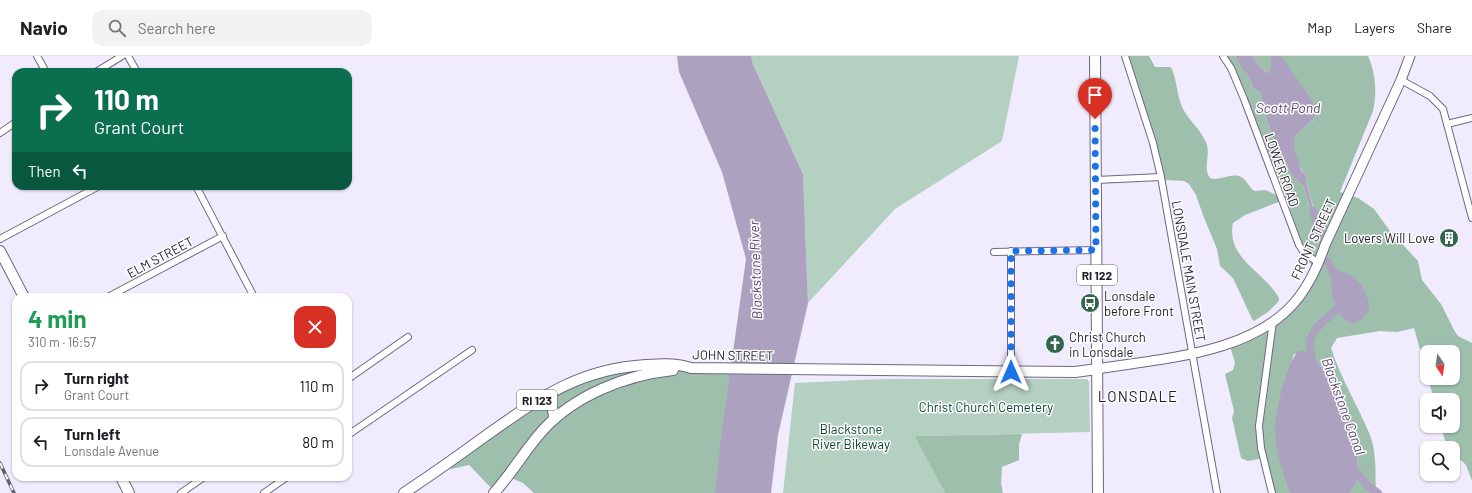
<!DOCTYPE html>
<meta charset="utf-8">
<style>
body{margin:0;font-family:Barlow,sans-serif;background:#f2f2f2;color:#202124;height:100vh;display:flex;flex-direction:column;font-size:15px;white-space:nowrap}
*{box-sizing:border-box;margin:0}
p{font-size:13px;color:#757577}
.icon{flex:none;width:22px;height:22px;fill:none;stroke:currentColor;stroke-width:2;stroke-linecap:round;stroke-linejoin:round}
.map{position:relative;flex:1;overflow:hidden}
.panel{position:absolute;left:12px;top:237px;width:340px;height:188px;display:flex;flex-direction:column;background:#fff;border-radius:12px;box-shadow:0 1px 3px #0004}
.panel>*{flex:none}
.banner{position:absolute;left:12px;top:12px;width:340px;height:122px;border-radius:12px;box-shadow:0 1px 3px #0004;background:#0b6e4f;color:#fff;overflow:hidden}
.needle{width:26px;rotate:167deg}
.fabs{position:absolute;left:1420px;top:289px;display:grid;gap:8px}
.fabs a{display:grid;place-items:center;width:40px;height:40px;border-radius:8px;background:#fff;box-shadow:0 1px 3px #0004;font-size:20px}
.pin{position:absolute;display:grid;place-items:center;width:34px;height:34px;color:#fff;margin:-41px -17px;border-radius:50% 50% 50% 0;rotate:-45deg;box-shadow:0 0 4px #0007}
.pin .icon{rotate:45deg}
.me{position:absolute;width:44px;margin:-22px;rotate:0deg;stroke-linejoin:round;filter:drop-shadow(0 0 3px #0008)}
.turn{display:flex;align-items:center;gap:14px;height:84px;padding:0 16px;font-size:18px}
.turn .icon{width:52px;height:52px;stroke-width:2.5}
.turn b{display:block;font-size:28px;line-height:34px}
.then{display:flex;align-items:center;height:38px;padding:0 16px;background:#0003;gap:8px;font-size:15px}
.round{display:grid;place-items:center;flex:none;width:42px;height:42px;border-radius:12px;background:#f2f2f2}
.head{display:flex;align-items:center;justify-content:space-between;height:68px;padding:0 16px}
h1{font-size:24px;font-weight:700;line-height:30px;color:#1e9e55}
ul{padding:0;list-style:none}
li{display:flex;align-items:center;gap:12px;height:50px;margin:0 8px 6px;padding:0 8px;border:2px solid #e0e0e0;border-radius:12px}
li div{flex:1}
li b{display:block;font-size:15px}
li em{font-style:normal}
header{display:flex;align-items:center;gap:24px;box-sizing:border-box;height:56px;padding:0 20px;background:#fff;border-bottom:1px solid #e0e0e0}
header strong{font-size:19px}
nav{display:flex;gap:22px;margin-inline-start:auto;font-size:14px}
.search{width:280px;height:36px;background:#f2f2f2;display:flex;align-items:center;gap:10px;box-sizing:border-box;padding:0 14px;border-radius:12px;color:#757577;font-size:15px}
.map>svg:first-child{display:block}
.green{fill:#b3d0c0}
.forest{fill:#9ebfac}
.water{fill:#aca2c0}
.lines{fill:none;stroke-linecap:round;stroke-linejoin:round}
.canal{stroke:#aca2c0;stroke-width:8}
.street-casing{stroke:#6f6682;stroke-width:8}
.secondary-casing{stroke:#6f6682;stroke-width:11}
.primary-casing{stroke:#6f6682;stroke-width:12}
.street{stroke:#fff;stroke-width:6}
.secondary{stroke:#fff;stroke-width:9}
.primary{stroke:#fff;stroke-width:10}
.rail-casing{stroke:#645f6d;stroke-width:3.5}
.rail{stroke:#fff;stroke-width:2;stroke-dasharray:6;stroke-linecap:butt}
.route{stroke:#1a73e8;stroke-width:7;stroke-dasharray:0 12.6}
.labels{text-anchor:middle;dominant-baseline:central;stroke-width:3;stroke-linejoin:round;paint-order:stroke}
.shield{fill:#fff;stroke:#646169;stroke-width:1}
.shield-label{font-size:12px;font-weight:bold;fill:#211d29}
.street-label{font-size:13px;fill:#211d29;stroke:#fff}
.poi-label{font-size:13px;fill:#211d29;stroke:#fff;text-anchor:start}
.park-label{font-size:13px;fill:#07452d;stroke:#fff}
.water-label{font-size:14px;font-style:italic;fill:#584874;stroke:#fff}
.quarter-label{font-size:15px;letter-spacing:1px;fill:#211d29;stroke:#fff}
</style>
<header>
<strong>Navio</strong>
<div class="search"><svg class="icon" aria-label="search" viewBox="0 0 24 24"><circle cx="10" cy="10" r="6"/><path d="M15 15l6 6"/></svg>Search here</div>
<nav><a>Map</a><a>Layers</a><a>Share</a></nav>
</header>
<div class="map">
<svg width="1472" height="437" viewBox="0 0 1472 437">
<rect width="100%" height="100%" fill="#f1ebfe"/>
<g class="green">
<path d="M751 0H1019L1002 85 895 153 808 247 803 118 753 8Z"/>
<path d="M883 323H1087L1089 326 1090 376 916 380 945 437H783L795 327Z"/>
</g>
<g class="forest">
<path d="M1128 0H1149L1155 11H1170L1172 13C1177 26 1177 40 1183 53 1190 66 1202 74 1207 89 1210 100 1203 114 1210 122 1220 126 1231 116 1241 121 1247 124 1249 132 1255 135L1266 134 1276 139 1285 140 1249 46 1227 0H1235C1241 12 1251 19 1253 32L1261 37 1263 52 1272 79 1293 121 1303 130 1314 163H1317L1306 127 1307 121C1299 112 1289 93 1295 80 1298 72 1309 69 1314 63L1289 13 1281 0H1368C1376 18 1377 37 1373 55L1340 136 1358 142 1374 153 1390 175 1418 205 1422 224 1441 248 1454 274 1458 280 1472 287V425L1466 409 1462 405 1453 403V392H1447L1441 370H1453V344H1434L1428 322H1453V296H1427V319L1414 272 1397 276 1380 275 1337 282 1331 292C1341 323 1358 350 1370 379 1377 398 1375 418 1376 437H1350L1359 421 1356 390 1346 352 1319 308 1294 298 1280 342 1275 376 1290 437H1272L1263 402 1248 405 1241 402 1232 362 1234 355 1225 318 1233 314 1235 307 1229 287 1257 274 1297 242 1313 215 1286 143 1245 159 1233 167C1226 203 1264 215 1279 242V245L1268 256 1254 265 1252 263 1233 222 1220 210 1217 193 1203 159 1196 139 1189 128 1184 125 1165 124 1157 91Z"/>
<path d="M1253 0H1271V14L1267 17 1259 10Z"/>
<path d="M731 312 717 437H534L523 427 509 421 494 435 469 409 451 413 450 408 536 346 611 315Z"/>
<path d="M1022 378 1019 388V404L1002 411 1001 427 1003 437H945L915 380Z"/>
</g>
<g class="water">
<path d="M677 0H751L753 8 803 118 808 247 778 379 771 437H715L721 382 746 203 722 116 679 16Z"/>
<path d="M1235 0H1253L1259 10 1267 17 1271 13V0H1281L1312 44 1315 52 1314 63 1296 78 1294 86 1295 95 1301 114 1307 121 1306 127 1317 165 1316 166 1314 163 1303 130 1293 121 1272 79 1263 52 1261 37 1253 32C1251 19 1240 12 1235 0Z"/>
<path d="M1338 215C1357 217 1369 236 1369 254 1348 290 1326 242 1332 218Z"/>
<path d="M1301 294 1312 299 1319 308 1346 352 1356 390 1359 421 1350 437H1290L1289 434C1283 416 1276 396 1275 377 1274 362 1287 299 1301 294Z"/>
</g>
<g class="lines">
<g class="canal">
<path d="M1313 155 1321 179"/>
<path d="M1328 206 1332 214 1340 226"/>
<path d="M1313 309C1312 302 1310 293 1310 287 1312 268 1335 260 1343 245"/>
<path d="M1353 412 1368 430 1378 437"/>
</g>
<g class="street-casing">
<g id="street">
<path d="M37 0 46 16"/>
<path d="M128 0 137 16"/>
<path d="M1125 0 1153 87 1161 121 1217 437"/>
<path d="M1223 0 1231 12 1244 43 1299 189 1304 197 1319 207"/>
<path d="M96 16 122 0"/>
<path d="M1401 24 1430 40 1443 53 1472 162"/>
<path d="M1447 68 1472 62"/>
<path d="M0 77 16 66"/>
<path d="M1096 124 1161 121"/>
<path d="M196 130 254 241"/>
<path d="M0 183 99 130"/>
<path d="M994 196 1096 194"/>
<path d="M108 241 223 180"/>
<path d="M1011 316V195"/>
<path d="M348 323 408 281"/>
<path d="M348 379 472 294"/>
<path d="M181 437 204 421"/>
<path d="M264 437 287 421"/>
<path d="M1272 437 1261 392 1259 370 1273 265"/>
</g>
</g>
<g class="secondary-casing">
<path id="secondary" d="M1097 313C1163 302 1256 298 1299 241 1311 225 1319 207 1325 189L1401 24 1410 0"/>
</g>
<g class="primary-casing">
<g id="primary">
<path d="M1095 0 1098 437"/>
<path d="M0 195 24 241"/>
<path d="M538 343C550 345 554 351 554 363"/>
<path d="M121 421 129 437"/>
<path d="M404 437C431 419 458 400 484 381 538 343 577 313 646 309 661 308 676 307 691 312L1075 316 1097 313"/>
<path d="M494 437C512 417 525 394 543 374 575 339 626 319 673 314"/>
</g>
</g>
<use href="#street" class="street"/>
<use href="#secondary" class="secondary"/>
<use href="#primary" class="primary"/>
<g class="rail-casing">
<path id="rail" d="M0 407 14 437"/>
</g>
<use href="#rail" class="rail"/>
</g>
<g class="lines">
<path class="route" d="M1011 316V195L1096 194 1095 63"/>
</g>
<defs>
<g id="building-disc" transform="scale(1)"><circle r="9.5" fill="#30664c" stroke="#fff"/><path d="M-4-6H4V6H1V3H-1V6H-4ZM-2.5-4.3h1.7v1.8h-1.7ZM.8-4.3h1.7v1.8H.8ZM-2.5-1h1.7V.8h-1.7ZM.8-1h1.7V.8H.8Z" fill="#fff"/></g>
<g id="bus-disc" transform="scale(1)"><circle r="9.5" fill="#30664c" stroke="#fff"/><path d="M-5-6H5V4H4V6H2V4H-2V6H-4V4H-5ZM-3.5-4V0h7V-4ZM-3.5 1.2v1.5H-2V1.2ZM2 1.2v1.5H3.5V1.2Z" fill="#fff"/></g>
<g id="church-disc" transform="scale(1)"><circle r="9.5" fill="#30664c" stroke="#fff"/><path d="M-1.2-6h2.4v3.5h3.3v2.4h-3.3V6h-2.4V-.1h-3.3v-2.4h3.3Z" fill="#fff"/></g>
</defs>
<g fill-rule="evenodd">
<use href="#building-disc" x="1449" y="182"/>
<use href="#bus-disc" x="1090" y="247"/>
<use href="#church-disc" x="1055" y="288"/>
</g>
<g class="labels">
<g class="shield">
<rect x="1077" y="209" width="40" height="20" rx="3"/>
<rect x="517" y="334" width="40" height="20" rx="3"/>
</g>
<g class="shield-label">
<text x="1097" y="219">RI 122</text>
<text x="537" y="344">RI 123</text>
</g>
<g class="street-label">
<text transform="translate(1282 114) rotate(70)">LOWER ROAD</text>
<text transform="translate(1313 183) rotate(-65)">FRONT STREET</text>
<text transform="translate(160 201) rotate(-28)">ELM STREET</text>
<text transform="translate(1189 215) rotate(80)">LONSDALE MAIN STREET</text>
<text transform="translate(733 299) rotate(1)">JOHN STREET</text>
</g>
<g class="poi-label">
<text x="1435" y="182" text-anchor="end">Lovers Will Love</text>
<text x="1104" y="240">Lonsdale<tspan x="1104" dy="15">before Front</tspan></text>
<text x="1069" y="281">Christ Church<tspan x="1069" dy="15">in Lonsdale</tspan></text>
</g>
<g class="park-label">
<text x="986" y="351">Christ Church Cemetery</text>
<text x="851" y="373">Blackstone<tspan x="851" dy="15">River Bikeway</tspan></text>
</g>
<g class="water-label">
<text x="1288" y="51">Scott Pond</text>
<text transform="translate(755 214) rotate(-92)">Blackstone River</text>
<text transform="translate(1344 350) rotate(70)">Blackstone Canal</text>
</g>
<g class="quarter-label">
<text x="1138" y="340">LONSDALE</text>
</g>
</g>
</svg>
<div class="fabs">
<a><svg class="needle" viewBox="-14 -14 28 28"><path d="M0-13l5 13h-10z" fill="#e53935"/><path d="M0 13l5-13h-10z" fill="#757577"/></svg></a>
<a><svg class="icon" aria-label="sound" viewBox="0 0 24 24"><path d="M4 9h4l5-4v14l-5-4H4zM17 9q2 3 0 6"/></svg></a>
<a><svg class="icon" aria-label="search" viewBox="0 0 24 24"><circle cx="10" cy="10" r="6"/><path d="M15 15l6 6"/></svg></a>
</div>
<div class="pin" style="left:1095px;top:63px;background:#d93025"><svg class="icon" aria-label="arrive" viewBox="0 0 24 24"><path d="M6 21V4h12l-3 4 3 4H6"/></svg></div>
<svg class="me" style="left:1011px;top:316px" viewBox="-20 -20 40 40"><path d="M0-17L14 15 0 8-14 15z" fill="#1a73e8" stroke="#fff" stroke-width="4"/></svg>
<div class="banner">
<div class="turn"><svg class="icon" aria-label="right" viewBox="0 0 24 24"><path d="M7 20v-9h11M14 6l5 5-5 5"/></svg><div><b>110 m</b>Grant Court</div></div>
<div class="then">Then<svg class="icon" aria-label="left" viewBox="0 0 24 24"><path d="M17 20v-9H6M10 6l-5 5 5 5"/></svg></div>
</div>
<section class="panel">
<div class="head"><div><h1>4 min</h1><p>310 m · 16:57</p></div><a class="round" style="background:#d93025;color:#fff"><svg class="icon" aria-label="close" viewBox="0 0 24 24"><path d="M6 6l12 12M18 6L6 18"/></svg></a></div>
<ul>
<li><svg class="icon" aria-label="right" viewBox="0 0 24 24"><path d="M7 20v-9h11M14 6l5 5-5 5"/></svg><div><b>Turn right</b><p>Grant Court</p></div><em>110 m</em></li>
<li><svg class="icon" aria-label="left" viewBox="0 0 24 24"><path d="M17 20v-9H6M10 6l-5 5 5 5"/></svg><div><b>Turn left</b><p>Lonsdale Avenue</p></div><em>80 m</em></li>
</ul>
</section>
</div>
